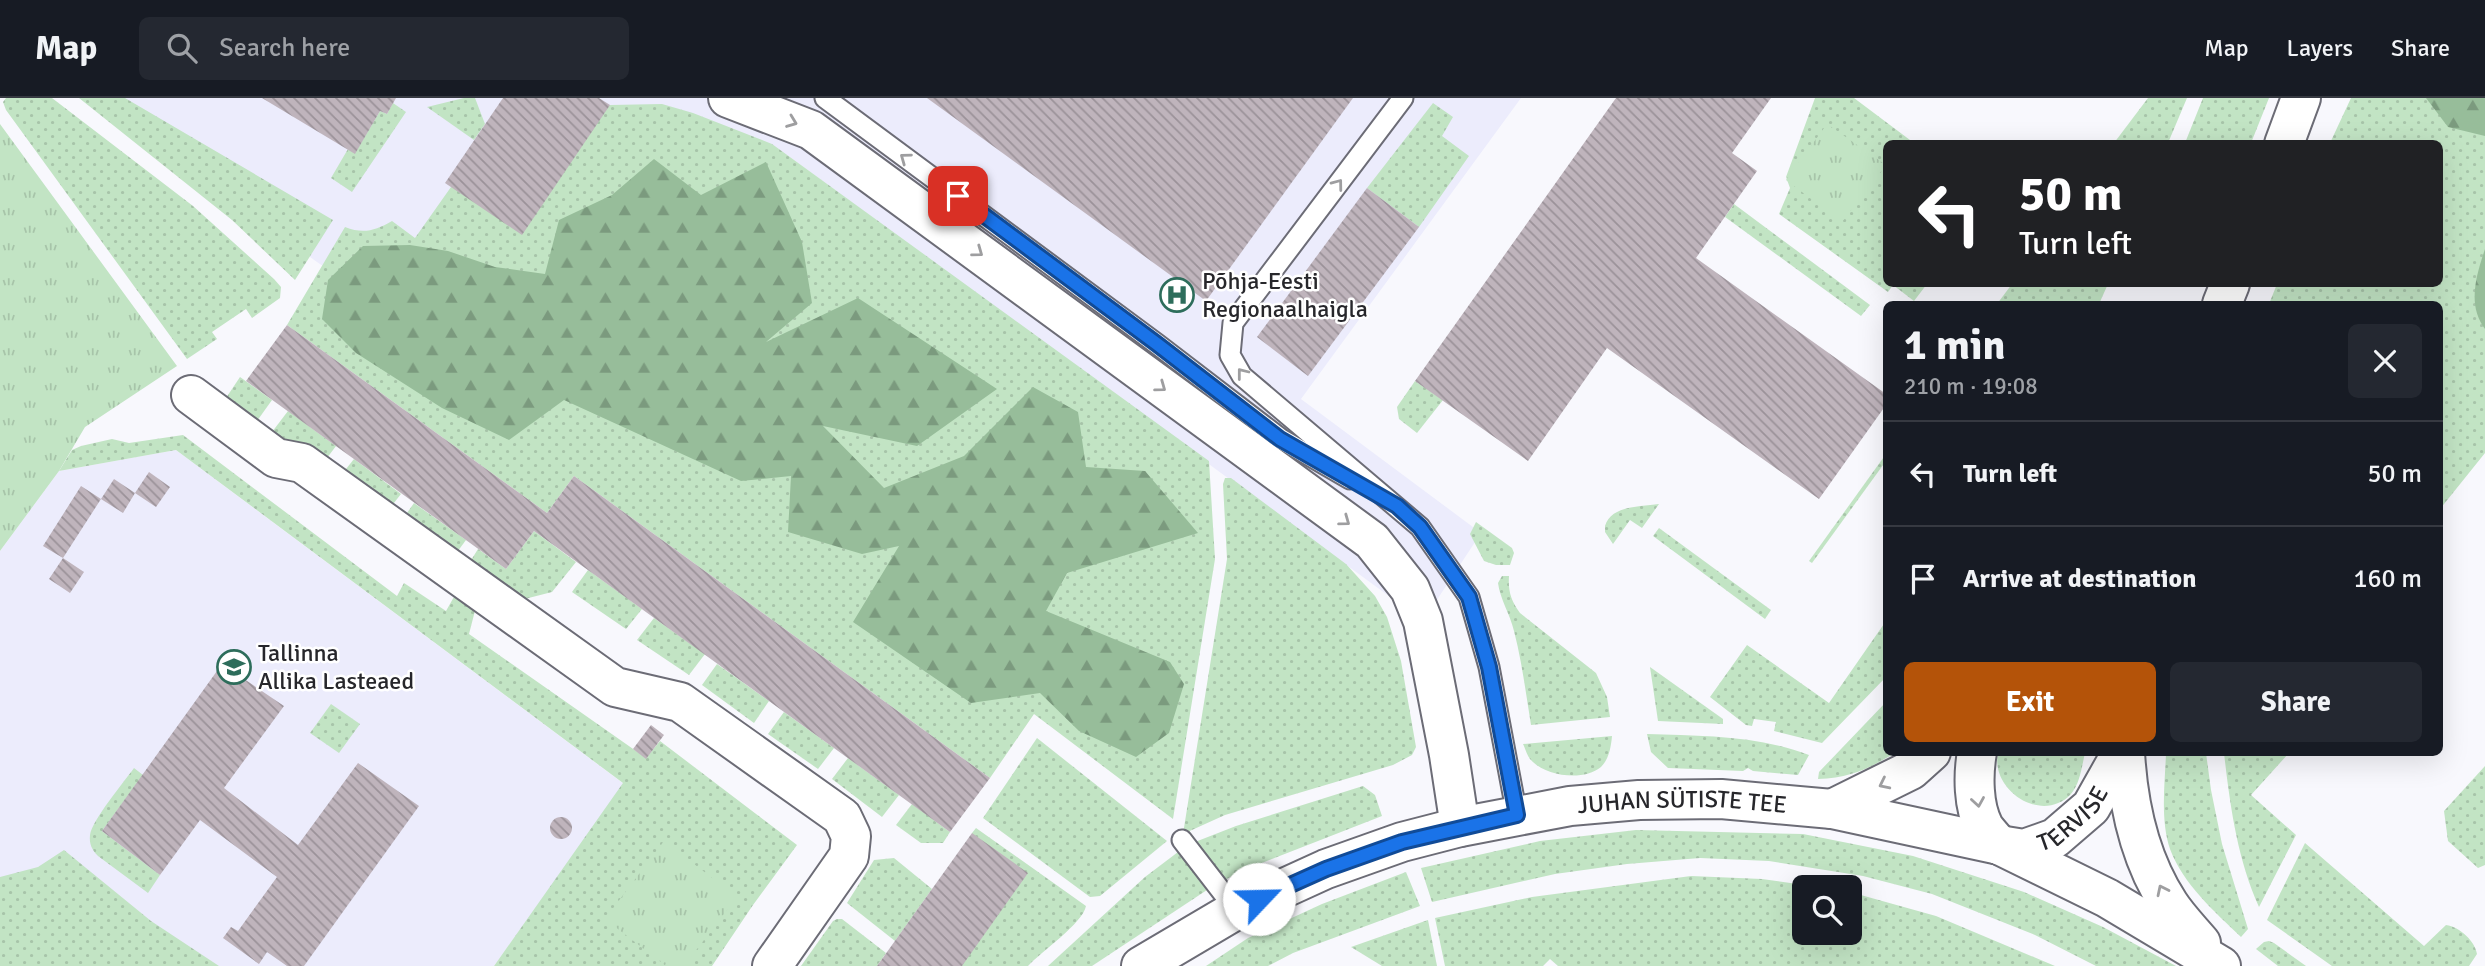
<!DOCTYPE html>
<meta charset="utf-8">
<style>
body{margin:0;font-family:Signika,sans-serif;background:#242831;color:#f1f3f6;height:100vh;display:flex;flex-direction:column;font-size:26px;white-space:nowrap}
*{box-sizing:border-box;margin:0}
p{font-size:23px;color:#9ea1a6}
.icon{flex:none;width:38px;height:38px;fill:none;stroke:currentColor;stroke-width:2;stroke-linecap:round;stroke-linejoin:round}
.map{position:relative;flex:1;overflow:hidden}
.drawer{position:absolute;left:1883px;top:203px;width:560px;height:455px;display:flex;flex-direction:column;background:#171b24;border-radius:10px;box-shadow:0 7px 28px #0002}
.drawer>*{flex:none}
.hud{position:absolute;left:1883px;top:42px;width:560px;height:147px;border-radius:10px;box-shadow:0 7px 28px #0002;background:#202124;color:#fff;overflow:hidden}
.fabs{position:absolute;left:1792px;top:777px;display:grid;gap:14px}
.fabs a{display:grid;place-items:center;width:70px;height:70px;border-radius:10px;background:#171b24;box-shadow:0 7px 28px #0002;font-size:35px}
.pin{position:absolute;display:grid;place-items:center;width:60px;height:60px;color:#fff;margin:-30px;border-radius:14px;box-shadow:0 4px 10px #0006}
.me{position:absolute;width:77px;margin:-38px;rotate:66deg;stroke-linejoin:round;filter:drop-shadow(0 0 5px #0008)}
.turn{display:flex;align-items:center;gap:24px;height:147px;padding:0 21px;font-size:32px}
.turn .icon{width:91px;height:91px;stroke-width:2.5}
.turn b{display:block;font-size:49px;line-height:60px}
.round{display:grid;place-items:center;flex:none;width:74px;height:74px;border-radius:10px;background:#242831}
.summary{display:flex;align-items:center;justify-content:space-between;height:119px;padding:0 21px}
h1{font-size:42px;font-weight:800;line-height:52px}
.action{display:flex;gap:14px;margin-top:auto;padding:14px 21px}
.action a{flex:1;height:80px;border-radius:10px;background:#b45309;color:#fff;font-size:28px;font-weight:800;line-height:80px;text-align:center}
.action a+a{background:#242831;color:#f1f3f6}
ul{padding:0;list-style:none}
li{display:flex;align-items:center;gap:21px;height:105px;padding:0 21px;border-top:2px solid #363941}
li div{flex:1}
li b{display:block;font-size:26px}
li em{font-style:normal}
header{display:flex;align-items:center;gap:42px;box-sizing:border-box;height:98px;padding:0 35px;background:#171b24;border-bottom:2px solid #363941}
header strong{font-size:33px}
nav{display:flex;gap:38px;margin-inline-start:auto;font-size:24px}
.search{width:490px;height:63px;background:#242831;display:flex;align-items:center;gap:18px;box-sizing:border-box;padding:0 24px;border-radius:10px;color:#9ea1a6;font-size:26px}
.map>svg:first-child{display:block}
.built{fill:#ececfc}
.grass{fill:url(#grass-dots)}
.forest{fill:url(#forest-firs)}
.park{fill:url(#park-tufts)}
.building{fill:url(#building-back-hatch)}
.lines{fill:none;stroke-linecap:round;stroke-linejoin:round}
.lane-casing{stroke:#6c6c76;stroke-width:23}
.street-casing{stroke:#6c6c76;stroke-width:42}
.secondary-casing{stroke:#6c6c76;stroke-width:42}
.lane{stroke:#fff;stroke-width:19}
.street{stroke:#fff;stroke-width:38}
.secondary{stroke:#fff;stroke-width:38}
.oneway{stroke:#9e9ea0}
.route-casing{stroke:#114b97;stroke-width:18}
.route{stroke:#1a73e8;stroke-width:12}
.labels{text-anchor:middle;dominant-baseline:central;stroke-width:5;stroke-linejoin:round;paint-order:stroke}
.poi-label{font-size:24px;fill:#27272b;stroke:#fff;text-anchor:start}
.street-label{font-size:24px;fill:#27272b;stroke:#fff}
</style>
<header>
<strong>Map</strong>
<div class="search"><svg class="icon" aria-label="search" viewBox="0 0 24 24"><circle cx="10" cy="10" r="6"/><path d="M15 15l6 6"/></svg>Search here</div>
<nav><a>Map</a><a>Layers</a><a>Share</a></nav>
</header>
<div class="map">
<svg width="2485" height="868" viewBox="0 0 2485 868">
<defs>
<pattern id="grass-dots" width="8" height="8" patternUnits="userSpaceOnUse" patternTransform="scale(1.75)"><rect width="8" height="8" fill="#c2e4c4"/><path d="M2 2h.1M6 6h.1" fill="none" stroke="#a7c4a9" stroke-width="1.8" stroke-linecap="round"/></pattern>
<pattern id="forest-firs" width="22" height="20" patternUnits="userSpaceOnUse" patternTransform="scale(1.75)"><rect width="22" height="20" fill="#97bd9a"/><path d="M5 1l3.5 6h-7zM16 11l3.5 6h-7z" fill="#7b9a7e"/></pattern>
<pattern id="park-tufts" width="24" height="20" patternUnits="userSpaceOnUse" patternTransform="scale(1.75)"><rect width="24" height="20" fill="#c2e4c4"/><path d="M3 7l-1-3M5 7V3M7 7l1-3M15 17l-1-3M17 17v-4M19 17l1-3" fill="none" stroke="#a7c4a9"/></pattern>
<pattern id="building-back-hatch" width="6" height="6" patternUnits="userSpaceOnUse" patternTransform="scale(1.75)"><rect width="6" height="6" fill="#bfb4bc"/><path d="M-1 5l2 2M0 0l6 6M5-1l2 2" fill="none" stroke="#9b9299"/></pattern>
</defs>
<rect width="100%" height="100%" fill="#f8f8fd"/>
<g class="built">
<path d="M84 0H1521L1301 301 1481 435 1423 523 787 57 462 266Z"/>
<path d="M176 352 624 686 494 868H42L0 837V453L59 373Z"/>
</g>
<g class="grass">
<path d="M6 0H52L193 108 274 181 281 189 280 200 252 220 246 211 212 234 217 241 187 261 6 12 3 4Z"/>
<path d="M79 0H125L333 122 295 182 232 122Z"/>
<path d="M464 0H475L485 26 474 42 427 9Z"/>
<path d="M1815 0H1854L1914 45 1886 46V186H1927L1914 203 1893 187 1888 194 1779 116 1790 90 1786 79Z"/>
<path d="M2148 0H2187L2168 45H2114Z"/>
<path d="M2203 0H2269L2251 45H2185Z"/>
<path d="M2351 0H2485V355L2440 411V206H2269L2277 186H2440V46L2330 45Z"/>
<path d="M393 5 406 14 352 94 331 80 348 51 355 55 380 13 387 16Z"/>
<path d="M1433 5 1453 19 1442 38 1469 58 1419 129 1367 90Z"/>
<path d="M662 6 693 15 772 46 1209 363 1215 461 1173 721 1034 616 990 680 574 378 547 415 287 227 345 129C363 136 375 133 392 123L415 140 451 89 610 7Z"/>
<path d="M1734 106 1870 207 1861 218 1725 119Z"/>
<path d="M2012 186H2108L2099 206H1997Z"/>
<path d="M240 279 272 302 257 323 226 300Z"/>
<path d="M1415 283 1443 302 1417 335 1399 321 1397 309Z"/>
<path d="M288 313 336 348 321 368 272 334Z"/>
<path d="M183 337 397 498 404 485 446 513 459 490 477 505 469 536 646 660 660 643 797 747 753 807 712 868H494L623 685 176 352 59 373 72 352 81 348 112 341 129 345Z"/>
<path d="M1886 356V363L1812 465 1809 463Z"/>
<path d="M354 361 401 396 386 415 338 381Z"/>
<path d="M1225 380H1231L1346 466 1375 498 1387 519 1401 563 1416 649 1412 657 1393 667 1225 717 1183 736 1227 461 1223 386Z"/>
<path d="M414 405 466 442 452 461 400 425Z"/>
<path d="M1659 406 1642 430 1630 422 1613 446 1605 434V428C1611 407 1641 409 1659 406Z"/>
<path d="M1476 424 1512 450 1514 455 1510 467H1496L1484 463 1470 436Z"/>
<path d="M1659 430 1771 512 1765 521 1653 438Z"/>
<path d="M534 433 576 464 552 494 509 505 465 472 478 451 506 471Z"/>
<path d="M588 472 642 511 626 531 572 494Z"/>
<path d="M1502 478H1509C1508 493 1511 503 1520 515L1596 575 1607 599 1610 619 1531 627C1526 596 1522 564 1514 533 1510 516 1500 501 1498 485Z"/>
<path d="M654 520 705 556 689 577 637 542Z"/>
<path d="M1886 523V579L1822 645 1774 633 1776 624 1754 621 1752 628 1746 627 1710 599 1747 547 1829 605Z"/>
<path d="M717 566 769 603 754 625 702 587Z"/>
<path d="M1650 569 1723 621V626L1658 623Z"/>
<path d="M1886 604V654L1895 655C1868 671 1850 680 1818 681L1819 674Z"/>
<path d="M331 606 360 626 339 655 310 635Z"/>
<path d="M784 614 834 650 818 671 768 636Z"/>
<path d="M1647 636C1702 638 1757 637 1809 657L1798 677 1753 673 1748 670 1743 673 1668 670 1651 654Z"/>
<path d="M1612 638C1611 649 1609 661 1601 669 1583 684 1544 678 1530 661 1527 657 1525 650 1523 646Z"/>
<path d="M1037 640 1167 743 1100 798 1090 799 983 720Z"/>
<path d="M1998 655V654L2085 655C2082 667 2080 686 2071 696 2042 727 1990 692 1998 655Z"/>
<path d="M2166 655H2206L2211 692 2222 746 2248 831 2241 839C2215 814 2183 786 2170 751 2160 722 2165 685 2166 655Z"/>
<path d="M2224 655H2289L2251 697 2296 737 2259 809C2237 760 2230 707 2224 655Z"/>
<path d="M848 660 899 697 882 719 832 681Z"/>
<path d="M2485 668V767L2478 770 2448 743 2444 713Z"/>
<path d="M134 670 143 677 102 733 160 777 148 795 98 758C92 752 89 746 90 737 92 722 124 684 134 670Z"/>
<path d="M1363 688 1375 697 1382 718 1241 773 1223 783 1195 744 1236 728Z"/>
<path d="M912 706 950 734 943 745H921L896 727Z"/>
<path d="M976 730 1086 808C1083 825 1041 854 1028 868H962L972 735Z"/>
<path d="M1636 732 1803 736 1913 758 2024 794 2103 829 2176 868H2096L2035 837 1932 796 1863 778 1769 763 1700 760 1627 766 1555 776 1432 804 1421 770 1540 743Z"/>
<path d="M2305 745 2424 848 2446 827C2460 829 2475 843 2477 856L2469 868H2332L2267 822Z"/>
<path d="M1182 751 1213 788 1092 868H1048L1145 779Z"/>
<path d="M64 752 151 823 219 868H0V779L38 769Z"/>
<path d="M894 760 932 791 895 843 847 805 874 762Z"/>
<path d="M1406 774 1420 808 1293 855 1268 868H1206L1248 840 1322 806Z"/>
<path d="M1691 778 1762 781 1818 789H1804V835H1850V794L1936 818 2055 868H1558L1550 861 1543 868H1445L1435 820 1532 799Z"/>
<path d="M837 821H842L886 855 877 868H801L833 823Z"/>
<path d="M1428 822 1437 868H1382L1351 849Z"/>
<path d="M2269 843 2274 845 2306 868H2278L2256 851 2264 844Z"/>
</g>
<g class="forest">
<path d="M2426 0H2485V38L2448 29Z"/>
<path d="M654 61 701 97 766 64 802 144 812 205 766 244 858 200 997 291 917 348 823 328 884 390 964 358 1033 289 1078 314 1086 369 1145 373 1198 435 1067 475 1046 513 1170 564 1184 586 1169 635 1136 659 1079 633 1040 595 971 605 853 524 899 448 862 456 788 434 791 378 741 383 564 302 509 342 442 310 356 255 322 221 328 182 363 148 410 147 448 153 495 169 545 176 559 122 612 97Z"/>
<path d="M2485 151V231C2467 207 2476 178 2485 151Z"/>
</g>
<g class="park">
<path d="M0 26 177 268 85 329 59 373 0 453Z"/>
<path d="M1827 26 1886 67 1842 124 1786 82Z"/>
<path d="M664 743 737 799 684 868H666L605 821Z"/>
</g>
<g class="building">
<path d="M262 0H396L387 16 380 13 355 56Z"/>
<path d="M503 0H599L610 7 522 137 445 85Z"/>
<path d="M927 0H1353L1206 203Z"/>
<path d="M1616 0H1771L1732 55 1757 73 1696 160 1886 296V307L1819 401 1607 250 1528 363 1415 283Z"/>
<path d="M1367 90 1419 129 1308 278 1257 239Z"/>
<path d="M287 227 547 415 574 378 990 680 950 734 534 433 506 471 246 283Z"/>
<path d="M149 374 170 389 156 409 135 395Z"/>
<path d="M114 381 135 395 123 415 101 401Z"/>
<path d="M81 388 101 401 63 460 84 474 70 495 49 481 63 460 43 448Z"/>
<path d="M222 566 284 608 224 690 298 747 358 665 419 708 304 868H287L267 854 259 866 223 840 231 829 238 833 277 779 200 722 160 777 102 733Z"/>
<path d="M651 627 664 637 646 661 633 651Z"/>
<circle cx="561" cy="730" r="11"/>
<path d="M972 735 1028 775 962 868H877Z"/>
</g>
<g class="lines">
<g class="lane-casing">
<g id="lane">
<path d="M825 0 1157 246 1281 341 1350 381"/>
<path d="M1403 0 1233 225 1230 257 1242 278 1420 429 1469 499 1489 569 1517 717"/>
<path d="M1182 742 1236 812"/>
</g>
</g>
<g class="street-casing">
<g id="street">
<path d="M728 0 811 32 1372 443 1410 491 1423 523 1449 657 1460 729"/>
<path d="M191 297 276 360 302 365 615 589 680 604 842 719 851 738 849 758 772 868"/>
</g>
</g>
<g class="secondary-casing">
<g id="secondary">
<path d="M2284 46 2301 0"/>
<path d="M2222 206 2230 186"/>
<path d="M1977 654C1973 677 1973 708 1984 729 1988 735 1994 741 1999 747"/>
<path d="M2125 654C2128 708 2139 760 2169 806 2178 820 2190 832 2201 845"/>
<path d="M1832 711 1911 672 1931 654"/>
<path id="s1" d="M1999 747 2024 751 2055 740 2091 709 2122 654"/>
<path id="s2" d="M1141 868 1236 812 1326 771 1402 744 1460 729 1570 708 1639 702 1721 701 1832 711 1999 747 2107 800 2221 868"/>
</g>
</g>
<use href="#lane" class="lane"/>
<use href="#street" class="street"/>
<use href="#secondary" class="secondary"/>
</g>
<defs><path id="oneway-chevron" d="M-2-3.5L2.5 0L-2 3.5" fill="none" stroke-width="1.6" stroke-linecap="round" stroke-linejoin="round" transform="scale(1.75)"/></defs>
<g class="oneway">
<use href="#oneway-chevron" transform="translate(792 24) rotate(21)"/>
<use href="#oneway-chevron" transform="translate(905 60) rotate(-144)"/>
<use href="#oneway-chevron" transform="translate(1338 86) rotate(-53)"/>
<use href="#oneway-chevron" transform="translate(978 154) rotate(36)"/>
<use href="#oneway-chevron" transform="translate(1242 275) rotate(-128)"/>
<use href="#oneway-chevron" transform="translate(1161 289) rotate(36)"/>
<use href="#oneway-chevron" transform="translate(1345 423) rotate(36)"/>
<use href="#oneway-chevron" transform="translate(1884 686) rotate(154)"/>
<use href="#oneway-chevron" transform="translate(1978 704) rotate(81)"/>
<use href="#oneway-chevron" transform="translate(2162 792) rotate(-116)"/>
</g>
<g class="lines">
<g class="route-casing">
<path id="route" d="M958 98 1157 246 1280 341 1397 408 1420 429 1469 499 1489 569 1517 717 1402 744 1326 771 1259 801"/>
</g>
<use href="#route" class="route"/>
</g>
<defs>
<g id="hospital-ring" transform="scale(1.75)"><circle r="9.5" fill="#fff" stroke="#2d6d5b" stroke-width="1.5"/><path d="M-5-5h3v3.5h4V-5h3V5h-3V1.5h-4V5h-3Z" fill="#2d6d5b"/></g>
<g id="school-ring" transform="scale(1.75)"><circle r="9.5" fill="#fff" stroke="#2d6d5b" stroke-width="1.5"/><path d="M0-5L7-2L0 1L-7-2ZM-4 1L0 2.5L4 1V4Q0 6-4 4Z" fill="#2d6d5b"/></g>
</defs>
<g fill-rule="evenodd">
<use href="#hospital-ring" x="1177" y="197"/>
<use href="#school-ring" x="234" y="569"/>
</g>
<g class="labels">
<g class="poi-label">
<text x="1202" y="183">Põhja-Eesti<tspan x="1202" dy="28">Regionaalhaigla</tspan></text>
<text x="258" y="555">Tallinna<tspan x="258" dy="28">Allika Lasteaed</tspan></text>
</g>
<g class="street-label">
<text stroke="none"><textPath href="#s2" startOffset="574">JUHAN SÜTISTE TEE</textPath></text>
<text stroke="none"><textPath href="#s1" startOffset="84">TERVISE</textPath></text>
</g>
</g>
</svg>
<div class="fabs">
<a><svg class="icon" aria-label="search" viewBox="0 0 24 24"><circle cx="10" cy="10" r="6"/><path d="M15 15l6 6"/></svg></a>
</div>
<div class="pin" style="left:958px;top:98px;background:#d93025"><svg class="icon" aria-label="arrive" viewBox="0 0 24 24"><path d="M6 21V4h12l-3 4 3 4H6"/></svg></div>
<svg class="me" style="left:1259px;top:801px" viewBox="-20 -20 40 40"><circle r="19" fill="#fff"/><path d="M0-13L10 11 0 6-10 11z" fill="#1a73e8"/></svg>
<div class="hud">
<div class="turn"><svg class="icon" aria-label="left" viewBox="0 0 24 24"><path d="M17 20v-9H6M10 6l-5 5 5 5"/></svg><div><b>50 m</b>Turn left</div></div>
</div>
<section class="drawer">
<div class="summary"><div><h1>1 min</h1><p>210 m · 19:08</p></div><a class="round"><svg class="icon" aria-label="close" viewBox="0 0 24 24"><path d="M6 6l12 12M18 6L6 18"/></svg></a></div>
<ul>
<li><svg class="icon" aria-label="left" viewBox="0 0 24 24"><path d="M17 20v-9H6M10 6l-5 5 5 5"/></svg><div><b>Turn left</b></div><em>50 m</em></li>
<li><svg class="icon" aria-label="arrive" viewBox="0 0 24 24"><path d="M6 21V4h12l-3 4 3 4H6"/></svg><div><b>Arrive at destination</b></div><em>160 m</em></li>
</ul>
<div class="action"><a>Exit</a><a>Share</a></div>
</section>
</div>
